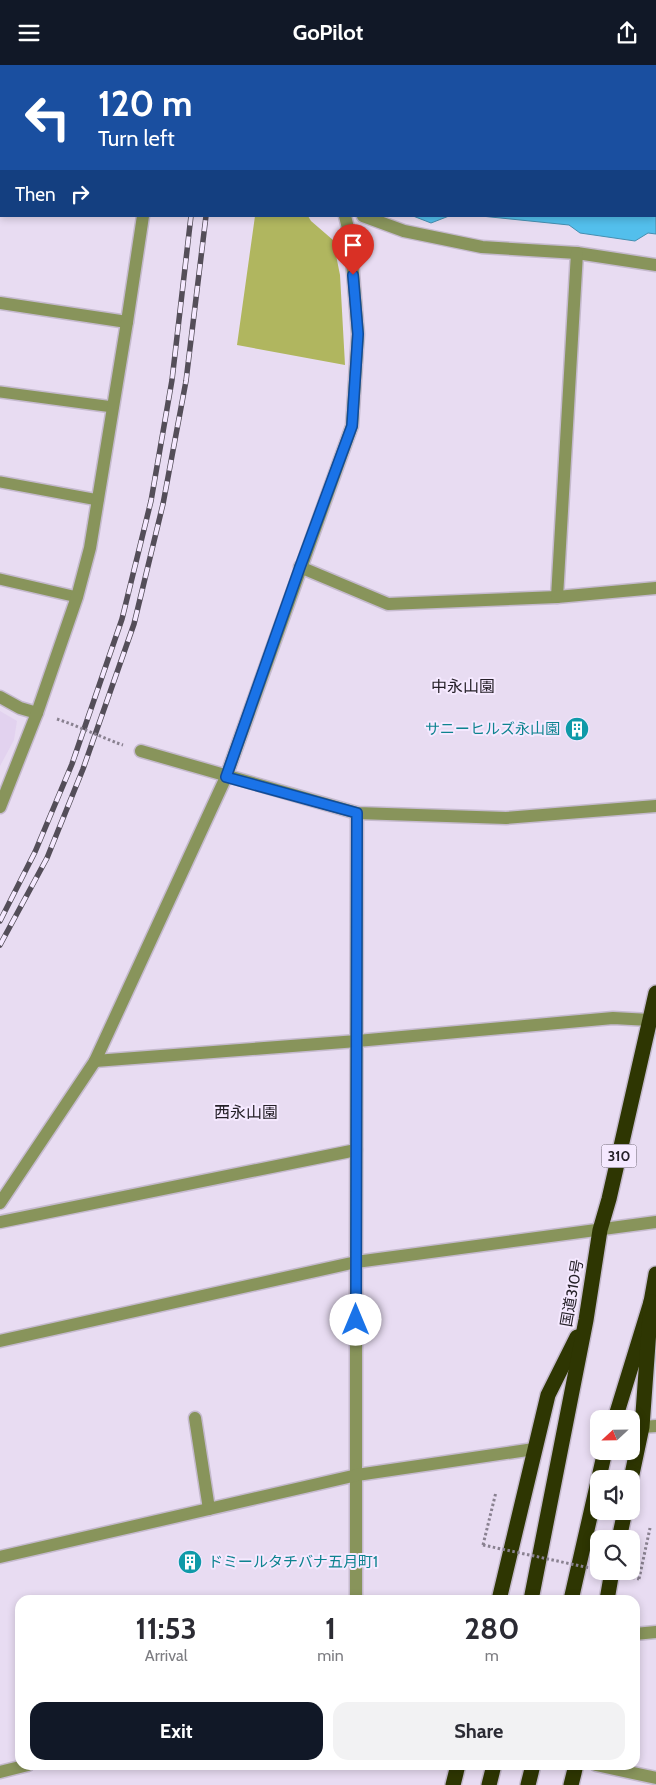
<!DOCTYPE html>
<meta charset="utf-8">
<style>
body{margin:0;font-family:Cabin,"Noto Sans JP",sans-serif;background:#f2f2f3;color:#2b2b33;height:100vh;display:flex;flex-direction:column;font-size:19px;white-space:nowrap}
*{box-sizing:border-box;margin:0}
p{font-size:16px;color:#7c7c81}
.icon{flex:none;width:28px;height:28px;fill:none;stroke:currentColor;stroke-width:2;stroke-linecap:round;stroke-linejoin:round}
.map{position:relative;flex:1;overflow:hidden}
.panel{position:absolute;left:15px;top:1530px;width:625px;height:175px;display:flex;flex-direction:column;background:#fff;border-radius:15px;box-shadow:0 2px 8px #0003}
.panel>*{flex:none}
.guide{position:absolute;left:0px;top:0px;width:656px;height:152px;box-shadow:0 2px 8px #0003;background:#1a4fa0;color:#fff;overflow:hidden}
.needle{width:32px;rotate:248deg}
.controls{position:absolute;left:590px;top:1345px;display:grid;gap:10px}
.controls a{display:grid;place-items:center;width:50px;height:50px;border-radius:10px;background:#fff;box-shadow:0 2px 8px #0003;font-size:25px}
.pin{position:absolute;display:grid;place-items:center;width:42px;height:42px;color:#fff;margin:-51px -21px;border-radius:50% 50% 50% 0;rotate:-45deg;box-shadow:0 0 5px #0007}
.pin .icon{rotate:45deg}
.me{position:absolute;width:55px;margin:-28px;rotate:0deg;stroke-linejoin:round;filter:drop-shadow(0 0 4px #0008)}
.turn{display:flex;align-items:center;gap:18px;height:105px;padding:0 15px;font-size:22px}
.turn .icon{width:65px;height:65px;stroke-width:2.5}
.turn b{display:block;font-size:35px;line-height:42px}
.then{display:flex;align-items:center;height:48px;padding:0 15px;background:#0003;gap:10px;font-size:19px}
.eta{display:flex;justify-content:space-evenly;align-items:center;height:85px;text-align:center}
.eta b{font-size:30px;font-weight:700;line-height:35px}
.cta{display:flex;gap:10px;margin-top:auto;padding:10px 15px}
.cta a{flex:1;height:58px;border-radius:15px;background:#111827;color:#fff;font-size:20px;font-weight:700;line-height:58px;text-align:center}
.cta a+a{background:#f2f2f3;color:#2b2b33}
header{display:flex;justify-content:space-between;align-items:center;height:65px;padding:0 15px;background:#111827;color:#fff;font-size:22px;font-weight:700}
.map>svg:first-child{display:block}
.built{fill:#e2d2ef}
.green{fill:#b0b65f}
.forest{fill:#b0b558}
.water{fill:#53bfec;stroke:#458fb1}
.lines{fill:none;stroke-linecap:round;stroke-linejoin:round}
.lane-casing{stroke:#c5bace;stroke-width:14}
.street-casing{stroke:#c5bace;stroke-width:15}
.highway-casing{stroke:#c5bace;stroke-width:18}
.path{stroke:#898190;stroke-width:3;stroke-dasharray:2.5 2.5;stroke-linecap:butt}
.lane{stroke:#88945b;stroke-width:11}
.street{stroke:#88945b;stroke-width:12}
.highway{stroke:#2e3602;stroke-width:15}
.rail-casing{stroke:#544e59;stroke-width:5.5}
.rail{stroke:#f5e9ff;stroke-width:4;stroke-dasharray:11;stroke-linecap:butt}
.path-bridge{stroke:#898190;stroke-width:3;stroke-dasharray:2.5 2.5;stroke-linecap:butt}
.route-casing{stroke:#114b97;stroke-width:12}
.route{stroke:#1a73e8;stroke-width:9}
.labels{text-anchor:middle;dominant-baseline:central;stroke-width:4;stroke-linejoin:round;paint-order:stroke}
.shield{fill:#f5e9ff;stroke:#635c68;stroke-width:1}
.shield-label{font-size:14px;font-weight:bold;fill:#252028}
.culture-label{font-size:15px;fill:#0d838f;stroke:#f5e9ff;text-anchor:end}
.street-label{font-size:15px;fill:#252028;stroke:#f5e9ff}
.neighbourhood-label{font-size:16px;fill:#252028;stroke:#f5e9ff}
</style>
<header><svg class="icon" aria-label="menu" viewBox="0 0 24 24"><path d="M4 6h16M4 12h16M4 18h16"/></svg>GoPilot<svg class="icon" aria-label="share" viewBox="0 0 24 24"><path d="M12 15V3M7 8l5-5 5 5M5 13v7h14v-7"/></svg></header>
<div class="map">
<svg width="656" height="1720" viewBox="0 0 656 1720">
<rect width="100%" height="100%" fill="#e8dcf2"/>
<path class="built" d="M0 646 17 656 14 675 0 701Z"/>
<path class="green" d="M255 151H308L311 156 333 175 340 210 345 300 237 280Z"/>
<path class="forest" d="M298 0H656V98L655 1Z"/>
<g class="water">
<path d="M655 107 656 169 648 168 635 176 580 168 569 160 481 151H655Z"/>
<path d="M413 151H449L431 158Z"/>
</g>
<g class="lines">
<g class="lane-casing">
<g id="lane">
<path d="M0 327 113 342"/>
<path d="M0 417 98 435"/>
<path d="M0 514 77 532"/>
</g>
</g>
<g class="street-casing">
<g id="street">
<path d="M261 0V1"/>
<path d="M20 1V0"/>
<path d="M160 1V0"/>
<path d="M0 131 1 123"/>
<path d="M363 151 404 166 482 182 577 188 656 200"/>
<path d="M0 238 127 257"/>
<path d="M300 502 388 539 557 532 577 188"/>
<path d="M557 532 656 523"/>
<path d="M0 632 20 643 37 648"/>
<path d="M141 686 357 748 506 753 656 741"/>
<path d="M0 742 37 648 77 532 90 483 127 257 143 151"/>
<path d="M357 748 356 1197 656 1157"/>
<path d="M95 996 357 976 613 953 650 955"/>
<path d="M0 1138 95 996 226 712 352 361 358 269 350 171 345 151"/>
<path d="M0 1157 356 1085"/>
<path d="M0 1276 356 1197V1535"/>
<path d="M195 1353 209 1444"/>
<path d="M642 1362 656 1361"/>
<path d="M0 1492 357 1410 534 1384"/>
<path d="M635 1569 656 1567"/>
<path d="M596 1700 656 1713"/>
<path d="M0 1707 28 1700"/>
</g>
</g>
<g class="highway-casing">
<g id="highway">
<path d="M615 1354 651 1237 656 1209"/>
<path d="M631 1414 642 1362 651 1237"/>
<path d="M619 1474 625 1446"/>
<path d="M499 1535 548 1330 577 1272"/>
<path d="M531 1535 586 1255 600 1165 609 1134 656 928"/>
<path d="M571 1535 605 1386"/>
<path d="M607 1535 612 1506"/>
<path d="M453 1720 458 1700"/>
<path d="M489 1720 494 1700"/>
<path d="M528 1720 533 1700"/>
<path d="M571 1720 576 1700"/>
</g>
</g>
<g class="path">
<path d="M57 654 71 659"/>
<path d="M117 678 123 680"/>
<path d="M483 1480 496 1427"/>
<path d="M639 1514 650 1463"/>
</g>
<use href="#lane" class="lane"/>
<use href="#street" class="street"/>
<use href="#highway" class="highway"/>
<g class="rail-casing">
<g id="rail">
<path d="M209 1V0"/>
<path d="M223 1V0"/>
<path d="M0 856 35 787 72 699 122 554 151 436 172 315 191 151"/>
<path d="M0 880 47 793 83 704 134 559 163 439 186 316 206 151"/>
</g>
</g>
<use href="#rail" class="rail"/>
<g class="path-bridge">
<path d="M71 659 117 678"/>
<path d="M483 1480 599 1505"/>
<path d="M603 1506 639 1514"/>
</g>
</g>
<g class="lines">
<g class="route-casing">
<path id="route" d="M353 210 358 269 352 361 300 502 226 712 357 748 356 1255"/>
</g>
<use href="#route" class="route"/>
</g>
<defs>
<g id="building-disc" transform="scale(1.25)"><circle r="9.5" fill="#0f9aa8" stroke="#f5e9ff"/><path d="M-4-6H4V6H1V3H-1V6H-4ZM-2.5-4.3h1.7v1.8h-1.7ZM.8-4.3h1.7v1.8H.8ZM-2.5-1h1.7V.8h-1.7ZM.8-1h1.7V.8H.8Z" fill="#fff"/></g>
</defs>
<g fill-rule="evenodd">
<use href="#building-disc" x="577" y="664"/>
<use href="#building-disc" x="190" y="1497"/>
</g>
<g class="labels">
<rect class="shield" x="601.5" y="1079.5" width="35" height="23" rx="4"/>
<g class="shield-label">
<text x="619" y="1091">310</text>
</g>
<g class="culture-label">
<text x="560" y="664">サニーヒルズ永山園</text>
<text x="208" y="1497" text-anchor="start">ドミールタチバナ五月町1</text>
</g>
<g class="street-label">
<text transform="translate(572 1228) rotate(-80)">国道310号</text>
</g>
<g class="neighbourhood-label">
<text x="463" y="621">中永山園</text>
<text x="246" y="1047">西永山園</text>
</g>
</g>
</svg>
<div class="controls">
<a><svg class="needle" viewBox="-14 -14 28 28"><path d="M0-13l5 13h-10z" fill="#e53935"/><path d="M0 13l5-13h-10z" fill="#7c7c81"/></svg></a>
<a><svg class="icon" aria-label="sound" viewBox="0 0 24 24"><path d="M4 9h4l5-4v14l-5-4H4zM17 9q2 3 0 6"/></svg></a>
<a><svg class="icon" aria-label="search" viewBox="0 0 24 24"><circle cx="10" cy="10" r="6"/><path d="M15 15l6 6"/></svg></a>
</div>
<div class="pin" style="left:353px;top:210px;background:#d93025"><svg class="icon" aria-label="arrive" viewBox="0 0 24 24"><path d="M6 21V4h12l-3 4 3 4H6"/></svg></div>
<svg class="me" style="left:356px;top:1255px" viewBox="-20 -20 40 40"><circle r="19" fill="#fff"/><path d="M0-13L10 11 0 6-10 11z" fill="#1a73e8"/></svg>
<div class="guide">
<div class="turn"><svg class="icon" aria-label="left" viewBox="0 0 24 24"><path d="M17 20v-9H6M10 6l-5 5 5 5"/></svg><div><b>120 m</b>Turn left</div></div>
<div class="then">Then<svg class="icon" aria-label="right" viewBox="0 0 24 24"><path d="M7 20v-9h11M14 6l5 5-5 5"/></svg></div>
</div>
<section class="panel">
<div class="eta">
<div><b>11:53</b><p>Arrival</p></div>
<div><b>1</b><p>min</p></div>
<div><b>280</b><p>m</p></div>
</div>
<div class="cta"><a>Exit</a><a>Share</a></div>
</section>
</div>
